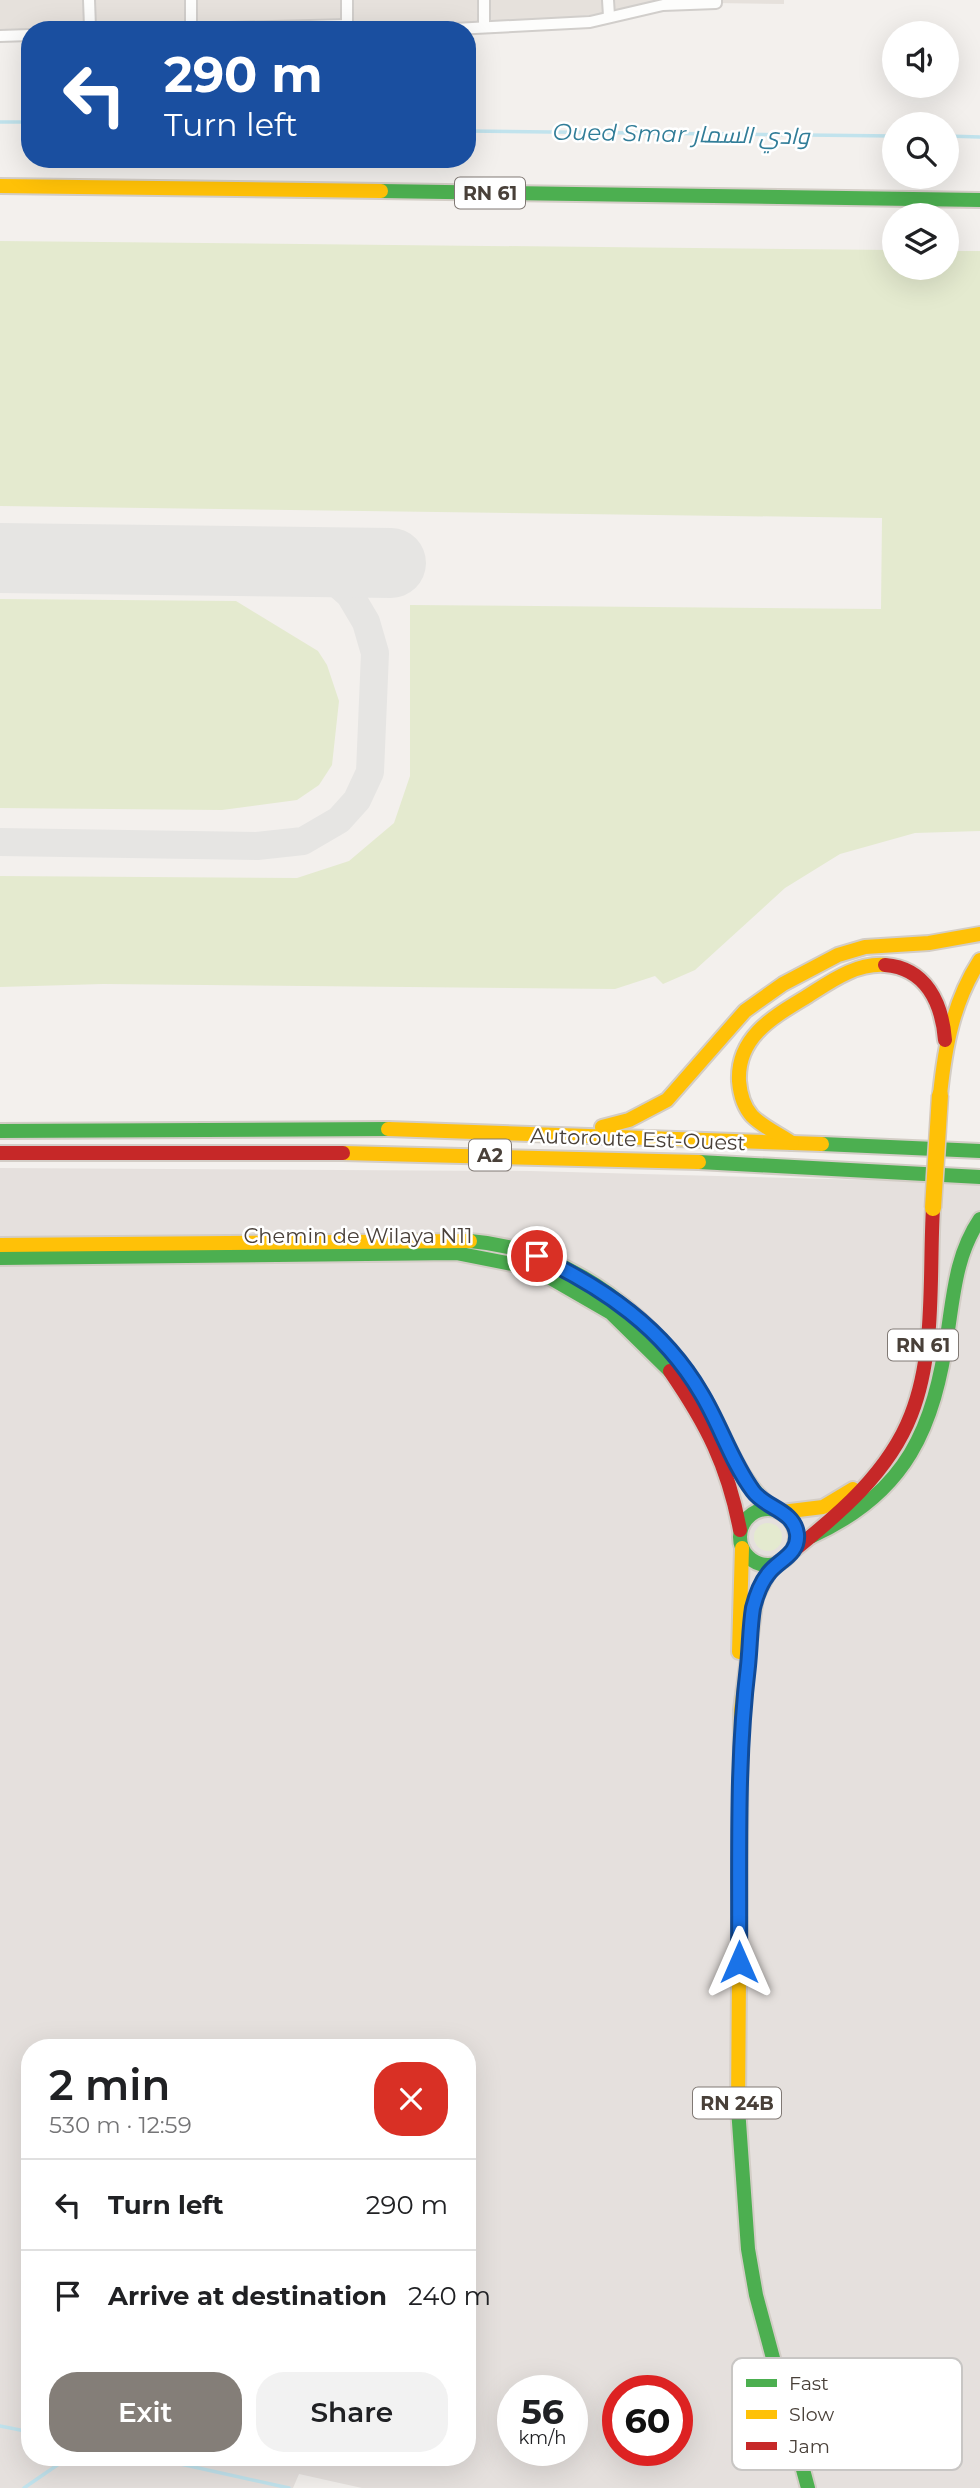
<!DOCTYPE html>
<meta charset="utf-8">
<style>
body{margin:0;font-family:Montserrat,Cairo,sans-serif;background:#f2f2f2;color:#202124;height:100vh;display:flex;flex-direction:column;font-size:26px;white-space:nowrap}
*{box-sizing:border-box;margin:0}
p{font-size:23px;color:#757577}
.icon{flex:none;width:38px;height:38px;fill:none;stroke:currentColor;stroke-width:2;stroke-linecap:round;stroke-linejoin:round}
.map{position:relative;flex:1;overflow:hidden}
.drawer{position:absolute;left:21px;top:2039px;width:455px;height:427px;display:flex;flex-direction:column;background:#fff;border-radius:28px;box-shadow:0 7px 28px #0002}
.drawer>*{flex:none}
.hud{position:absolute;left:21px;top:21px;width:455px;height:147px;border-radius:28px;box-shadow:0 7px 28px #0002;background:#1a4fa0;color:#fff;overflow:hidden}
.fabs{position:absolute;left:882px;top:21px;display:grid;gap:14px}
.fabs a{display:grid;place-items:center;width:77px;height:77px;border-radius:50%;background:#fff;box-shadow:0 7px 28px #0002;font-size:35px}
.speed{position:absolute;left:497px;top:2375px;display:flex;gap:14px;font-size:35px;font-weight:700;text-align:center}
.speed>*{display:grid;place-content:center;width:91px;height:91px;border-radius:50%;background:#fff;box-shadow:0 7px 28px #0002;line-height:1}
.speed small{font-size:18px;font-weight:400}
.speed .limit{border:10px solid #d22;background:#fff;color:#111}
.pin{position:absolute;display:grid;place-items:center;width:60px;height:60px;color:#fff;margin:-30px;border:4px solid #fff;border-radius:50%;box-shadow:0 2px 7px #0007}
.me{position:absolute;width:77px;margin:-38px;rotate:0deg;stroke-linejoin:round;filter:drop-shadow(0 0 5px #0008)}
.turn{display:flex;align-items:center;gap:24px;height:147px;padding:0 28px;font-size:32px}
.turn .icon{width:91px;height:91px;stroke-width:2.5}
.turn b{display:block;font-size:49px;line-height:60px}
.round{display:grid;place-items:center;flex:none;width:74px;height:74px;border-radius:28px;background:#f2f2f2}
.overview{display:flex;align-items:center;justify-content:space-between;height:119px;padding:0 28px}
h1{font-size:42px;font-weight:600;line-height:52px}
.cta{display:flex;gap:14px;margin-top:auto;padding:14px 28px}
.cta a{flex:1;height:80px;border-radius:28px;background:#847e78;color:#fff;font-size:28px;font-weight:600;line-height:80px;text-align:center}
.cta a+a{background:#f2f2f2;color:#202124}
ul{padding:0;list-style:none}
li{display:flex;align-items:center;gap:21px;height:91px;padding:0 28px;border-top:2px solid #e0e0e0}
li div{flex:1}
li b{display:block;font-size:26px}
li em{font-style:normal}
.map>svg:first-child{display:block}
.residential{fill:#e6e1dc}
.industrial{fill:#e5e0dd;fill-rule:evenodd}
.green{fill:#e4eacf}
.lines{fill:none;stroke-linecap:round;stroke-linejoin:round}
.stream{stroke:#c1e3ed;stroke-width:3.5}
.taxiway{stroke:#e6e5e3;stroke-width:28}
.runway{stroke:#e6e5e3;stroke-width:70}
.street-casing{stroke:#d1cecb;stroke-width:14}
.fast-casing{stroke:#d3cdc6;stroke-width:18}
.slow-casing{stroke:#d3cdc6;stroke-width:18}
.jam-casing{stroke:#d3cdc6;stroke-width:18}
.street{stroke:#fdfdfc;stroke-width:10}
.fast{stroke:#4caf50;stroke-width:14}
.slow{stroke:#ffc107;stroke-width:14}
.jam{stroke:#c62828;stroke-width:14}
.slow-bridge-casing{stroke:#d4c8bc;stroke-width:19;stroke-linecap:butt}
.slow-bridge{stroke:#ffc107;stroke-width:16}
.route-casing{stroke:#114b97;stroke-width:18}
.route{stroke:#1a73e8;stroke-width:12}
.labels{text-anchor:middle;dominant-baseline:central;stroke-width:5;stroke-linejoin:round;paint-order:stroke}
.shield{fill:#fff;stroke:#807974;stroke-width:2}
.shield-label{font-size:19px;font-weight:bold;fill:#494039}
.street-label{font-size:21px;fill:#494039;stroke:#fff}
.water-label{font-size:23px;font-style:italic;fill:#317d98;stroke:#fff}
.key{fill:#fff;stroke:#c8c6c4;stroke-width:2}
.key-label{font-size:19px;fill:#494039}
</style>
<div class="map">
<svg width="980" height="2488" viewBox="0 0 980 2488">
<rect width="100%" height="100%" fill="#f3f0ed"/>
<path class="residential" d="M0 0H784V4L716 3 435 30H352L347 25 30 30 0 33Z"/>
<path class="industrial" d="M0 1168 531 1171 980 1183V2488H362L299 2474 293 2488H0ZM30 2048H467V2457H30ZM513 2390H572V2450H513ZM618 2390H677V2450H618Z"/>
<g class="green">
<path d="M0 241 894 250V268H947V251H980V831L915 833 840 854 785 888 695 970 663 984 655 976 615 989 103 984 0 987V876L297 878 349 861 394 823 410 776V605L881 609 882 518 0 506Z"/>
<path d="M0 599 236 601 318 651 327 665 339 701 332 765 319 785 297 800 222 810 0 808Z"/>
<circle cx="768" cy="1537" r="14"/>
</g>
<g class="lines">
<g class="stream">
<path d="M0 122H30"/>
<path d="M467 131 894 136"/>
<path d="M947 136 980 137"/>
<path d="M0 2426 30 2432"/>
<path d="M149 2457 289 2488"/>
<path d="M24 2488 69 2457"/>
</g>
<path class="taxiway" d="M0 842 257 846 303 841 339 820 357 800 370 772 375 653 366 622 350 595 333 580 313 569 283 562"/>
<path class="runway" d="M0 558 391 563"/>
<g class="street-casing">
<g id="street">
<path d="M89 0 90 27"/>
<path d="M191 0V29L347 25 352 30"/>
<path d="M484 0V26"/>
<path d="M608 0 609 16"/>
<path d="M347 25V0"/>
<path d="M435 30 590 22 663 5 716 3V0"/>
<path d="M0 36 30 35"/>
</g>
</g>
<g class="fast-casing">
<g id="fast">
<path d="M381 191 980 200"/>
<path d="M0 1131 388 1129"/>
<path d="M822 1144 980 1151"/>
<path d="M699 1162 980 1177"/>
<path d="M470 1241C572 1249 660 1320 708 1406 729 1443 739 1482 774 1509"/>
<path d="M0 1258 456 1253 533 1268 611 1313 670 1371"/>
<circle cx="768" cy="1537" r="28"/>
<path d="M812 1536C907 1493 934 1428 948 1330 954 1290 957 1253 980 1219"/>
<path d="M738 2108 748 2249 756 2295 808 2488"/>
</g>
</g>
<g class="slow-casing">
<g id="slow">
<path d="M0 186 381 191"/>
<path d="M940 1095C945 1046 953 1002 980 960"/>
<path d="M602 1127 629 1120 667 1100 745 1011 783 984 838 955 865 947 929 943 980 934"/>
<path d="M388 1129 822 1144"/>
<path d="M792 1143C779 1134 763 1127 752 1116 743 1106 740 1093 739 1081 737 1037 773 1017 806 997 830 982 855 963 885 965"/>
<path d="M343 1153 699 1162"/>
<path d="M0 1245 470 1241"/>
<path d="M782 1512 823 1507 853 1489"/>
<path d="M739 1652 742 1548"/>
<path d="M738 2108 741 1710 756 1597 769 1572 779 1563"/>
</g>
</g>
<g class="jam-casing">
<g id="jam">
<path d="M885 965C926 968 942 1003 945 1040"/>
<path d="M0 1153H343"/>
<path d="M670 1371C707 1425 728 1466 740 1530"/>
<path d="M793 1551C839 1514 889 1472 911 1415 936 1352 929 1275 933 1208"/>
</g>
</g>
<use href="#street" class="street"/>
<use href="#fast" class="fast"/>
<use href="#slow" class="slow"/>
<use href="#jam" class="jam"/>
<g class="slow-bridge-casing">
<path id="slow-bridge" d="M933 1208 940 1095"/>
</g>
<use href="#slow-bridge" class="slow-bridge"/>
</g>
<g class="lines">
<g class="route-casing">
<path id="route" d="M537 1256C604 1288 663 1328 701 1393 720 1424 731 1461 753 1491 765 1508 794 1510 797 1534 799 1555 778 1560 768 1574 760 1584 756 1596 753 1608 750 1627 750 1647 748 1666 736 1764 740 1863 739 1962"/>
</g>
<use href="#route" class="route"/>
</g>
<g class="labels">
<g class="shield">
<rect x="455" y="177.5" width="70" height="31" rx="5"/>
<rect x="469" y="1139.5" width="42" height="31" rx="5"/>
<rect x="888" y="1329.5" width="70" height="31" rx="5"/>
<rect x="693" y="2087.5" width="88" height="31" rx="5"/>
</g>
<g class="shield-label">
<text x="490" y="193">RN 61</text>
<text x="490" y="1155">A2</text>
<text x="923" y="1345">RN 61</text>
<text x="737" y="2103">RN 24B</text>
</g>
<g class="street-label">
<text transform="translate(638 1139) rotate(2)">Autoroute Est-Ouest</text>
<text x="358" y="1235">Chemin de Wilaya N11</text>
</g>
<g class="water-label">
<text transform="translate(681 134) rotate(1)">Oued Smar وادي السمار</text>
</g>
</g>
<rect x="732" y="2358" width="230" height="112" rx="10" class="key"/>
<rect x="746" y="2379" width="31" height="8" fill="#4caf50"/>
<rect x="746" y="2410" width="31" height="9" fill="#ffc107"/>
<rect x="746" y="2442" width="31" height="8" fill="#c62828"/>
<g class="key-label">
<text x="789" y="2390">Fast</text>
<text x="789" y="2421">Slow</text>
<text x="789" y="2453">Jam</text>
</g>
</svg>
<div class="fabs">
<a><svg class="icon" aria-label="sound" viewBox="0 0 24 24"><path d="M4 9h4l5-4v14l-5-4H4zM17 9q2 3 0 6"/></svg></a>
<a><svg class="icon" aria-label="search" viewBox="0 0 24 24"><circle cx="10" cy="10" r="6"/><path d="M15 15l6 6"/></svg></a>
<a><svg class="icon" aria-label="layers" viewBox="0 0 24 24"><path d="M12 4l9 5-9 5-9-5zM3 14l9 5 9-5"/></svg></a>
</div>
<div class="speed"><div>56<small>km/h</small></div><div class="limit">60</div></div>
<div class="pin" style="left:537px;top:1256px;background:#d93025"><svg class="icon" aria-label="arrive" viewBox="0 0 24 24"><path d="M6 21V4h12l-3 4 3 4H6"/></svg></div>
<svg class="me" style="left:739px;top:1962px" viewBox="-20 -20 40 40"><path d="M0-17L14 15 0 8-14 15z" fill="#1a73e8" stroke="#fff" stroke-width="4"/></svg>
<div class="hud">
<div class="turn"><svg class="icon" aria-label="left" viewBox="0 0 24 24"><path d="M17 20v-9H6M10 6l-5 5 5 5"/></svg><div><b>290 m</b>Turn left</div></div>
</div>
<section class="drawer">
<div class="overview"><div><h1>2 min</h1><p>530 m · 12:59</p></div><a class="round" style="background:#d93025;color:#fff"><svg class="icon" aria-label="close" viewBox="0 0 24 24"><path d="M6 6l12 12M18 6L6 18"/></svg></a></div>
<ul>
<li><svg class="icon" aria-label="left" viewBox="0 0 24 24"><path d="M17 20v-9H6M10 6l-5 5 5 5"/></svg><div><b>Turn left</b></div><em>290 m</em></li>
<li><svg class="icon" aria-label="arrive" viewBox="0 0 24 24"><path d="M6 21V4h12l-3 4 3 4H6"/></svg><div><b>Arrive at destination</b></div><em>240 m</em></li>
</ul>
<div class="cta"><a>Exit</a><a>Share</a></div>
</section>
</div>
